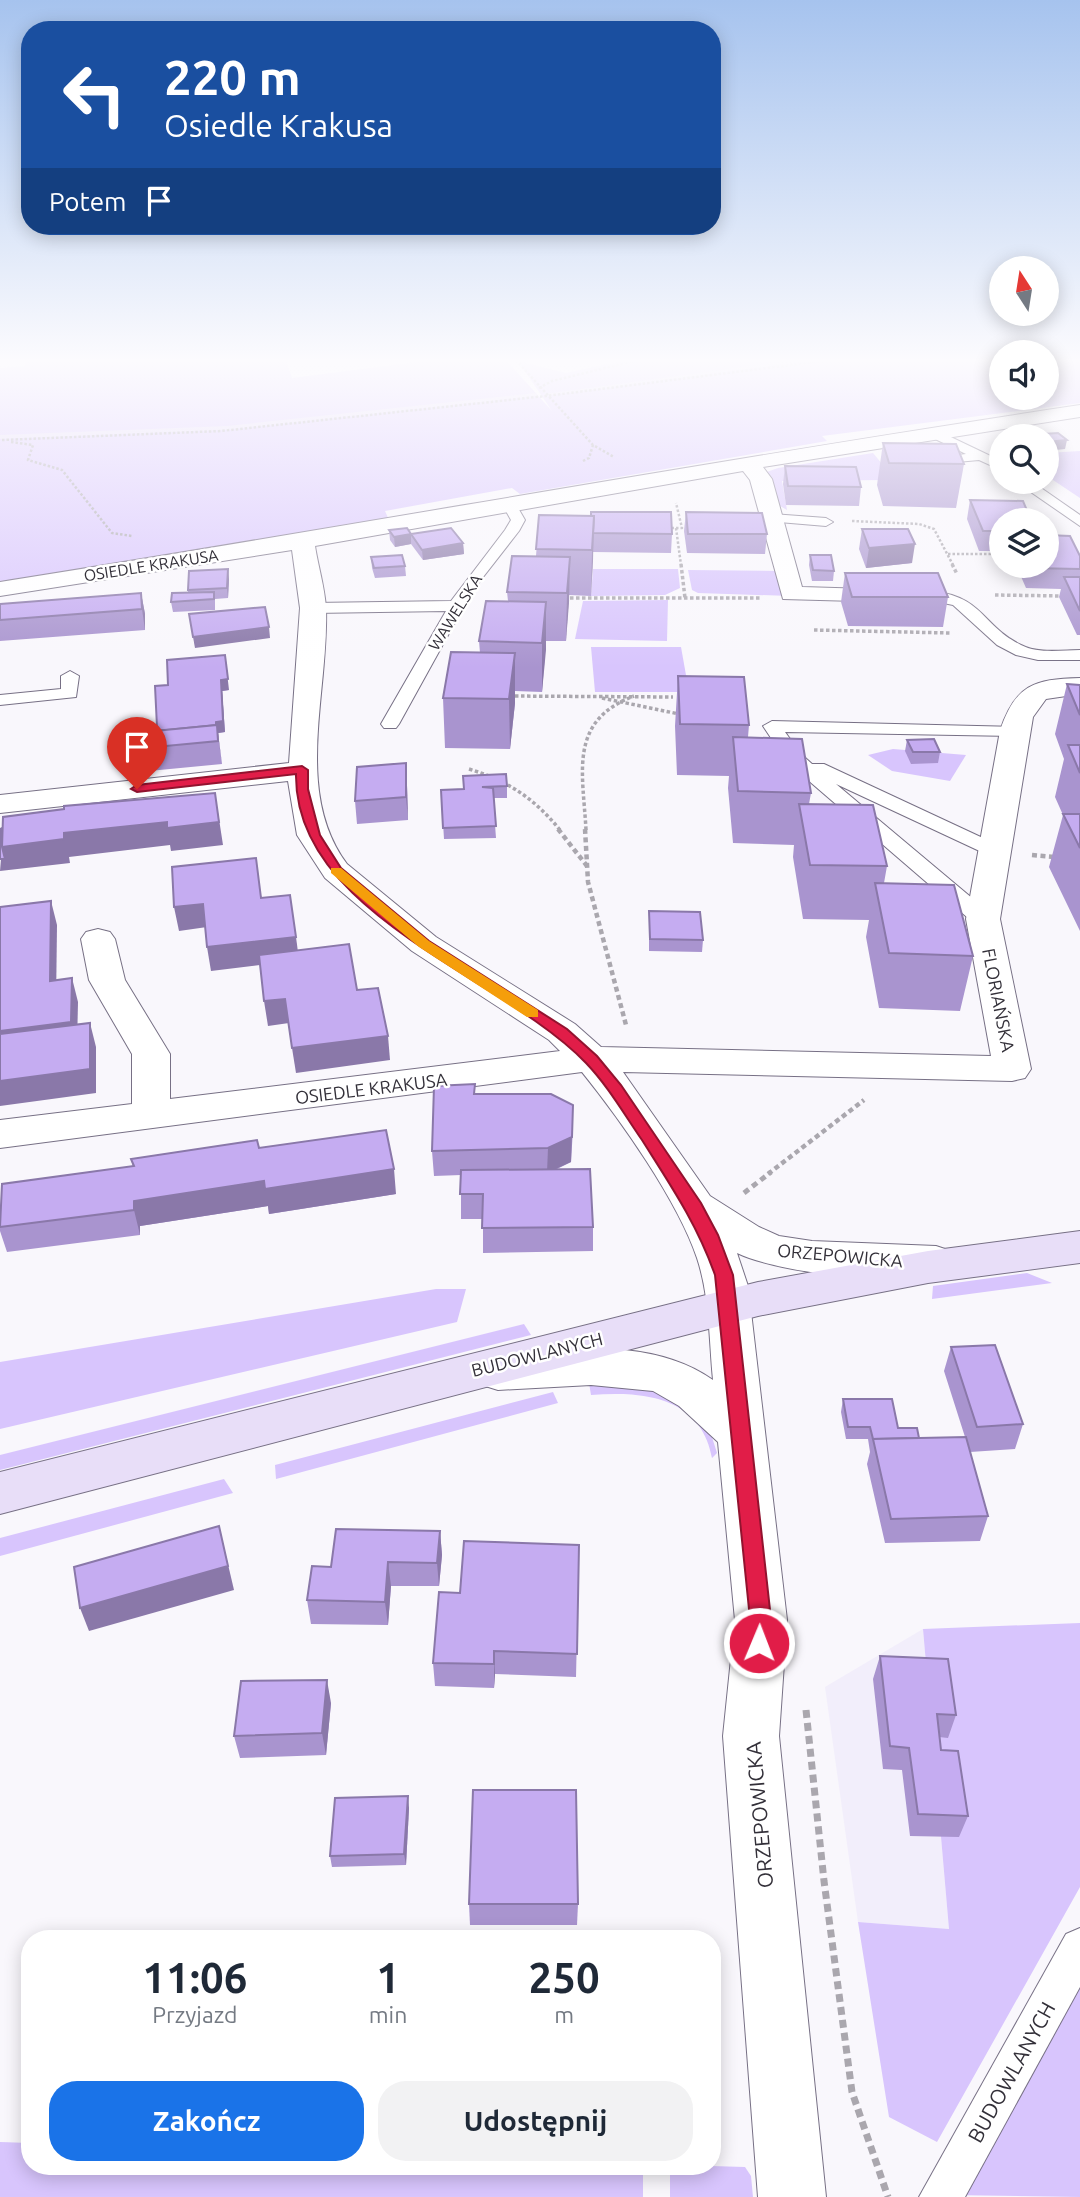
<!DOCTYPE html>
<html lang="pl">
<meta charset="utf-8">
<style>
body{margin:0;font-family:Ubuntu,sans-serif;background:#f2f2f3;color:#1f2937;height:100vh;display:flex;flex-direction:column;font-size:26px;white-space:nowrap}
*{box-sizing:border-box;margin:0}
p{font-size:23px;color:#747a83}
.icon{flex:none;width:38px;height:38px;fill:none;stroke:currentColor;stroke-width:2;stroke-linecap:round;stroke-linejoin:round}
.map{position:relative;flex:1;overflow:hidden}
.side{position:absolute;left:21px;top:1930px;width:700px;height:245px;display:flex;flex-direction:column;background:#fff;border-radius:28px;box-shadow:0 4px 18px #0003}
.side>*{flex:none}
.top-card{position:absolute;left:21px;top:21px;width:700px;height:214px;border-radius:28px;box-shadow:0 4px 18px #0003;background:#1a4fa0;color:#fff;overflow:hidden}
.needle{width:46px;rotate:348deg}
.tools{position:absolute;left:989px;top:256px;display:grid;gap:14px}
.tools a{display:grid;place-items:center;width:70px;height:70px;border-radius:50%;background:#fff;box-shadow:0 4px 18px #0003;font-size:35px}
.pin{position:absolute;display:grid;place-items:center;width:60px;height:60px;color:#fff;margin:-72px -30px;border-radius:50% 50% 50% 0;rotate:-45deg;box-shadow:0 0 7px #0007}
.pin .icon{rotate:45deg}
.me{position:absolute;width:77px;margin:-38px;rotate:1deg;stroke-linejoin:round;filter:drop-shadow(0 0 5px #0008)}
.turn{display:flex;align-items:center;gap:24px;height:147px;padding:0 28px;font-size:32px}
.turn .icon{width:91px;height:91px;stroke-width:2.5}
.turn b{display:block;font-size:49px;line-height:60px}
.then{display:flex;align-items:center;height:66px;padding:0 28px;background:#0003;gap:14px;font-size:26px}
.eta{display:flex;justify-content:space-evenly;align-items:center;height:119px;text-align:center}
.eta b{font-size:42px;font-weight:700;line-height:49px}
.primary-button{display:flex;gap:14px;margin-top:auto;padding:14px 28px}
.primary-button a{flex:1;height:80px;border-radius:28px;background:#1a73e8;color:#fff;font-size:28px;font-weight:700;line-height:80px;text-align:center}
.primary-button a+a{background:#f2f2f3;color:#1f2937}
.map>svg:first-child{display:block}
.built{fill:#f2eefb}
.green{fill:#d8c5fd}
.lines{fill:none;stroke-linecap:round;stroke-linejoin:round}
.stream{fill:#e3d9f6;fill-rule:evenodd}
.lane-casing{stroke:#777085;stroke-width:2}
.street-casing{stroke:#777085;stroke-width:2}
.secondary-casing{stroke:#777085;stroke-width:2}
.path-far4{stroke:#aaa7ae;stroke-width:2.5;stroke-dasharray:2.5 2;stroke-linecap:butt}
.path-far3{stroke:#aaa7ae;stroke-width:3.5;stroke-dasharray:3.5 2.5;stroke-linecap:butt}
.path-far2{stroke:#aaa7ae;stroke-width:4.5;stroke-dasharray:5 3.5;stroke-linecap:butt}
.path-far1{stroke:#aaa7ae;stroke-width:5;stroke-dasharray:6 4.5;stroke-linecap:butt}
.path{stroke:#aaa7ae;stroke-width:7;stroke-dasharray:8 5;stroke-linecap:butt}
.lane{fill:#fff;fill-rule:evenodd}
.street{fill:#fff;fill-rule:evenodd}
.secondary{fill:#e8def8;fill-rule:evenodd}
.wall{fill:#a994cf}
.shaded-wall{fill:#8a78a9}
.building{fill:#c5acf1;stroke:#8a78a9;stroke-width:2}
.route{fill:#e11d48;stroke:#92132f;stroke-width:2}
.slow{fill:#f59e0b}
.labels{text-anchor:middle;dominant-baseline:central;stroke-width:5;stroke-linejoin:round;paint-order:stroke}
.far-street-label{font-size:16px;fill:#333039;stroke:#fff}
.street-label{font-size:18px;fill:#333039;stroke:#fff}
.near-street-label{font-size:21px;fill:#333039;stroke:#fff}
</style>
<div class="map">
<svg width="1080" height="2197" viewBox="0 0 1080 2197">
<rect width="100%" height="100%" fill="#f9f7fc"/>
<path class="built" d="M923 1629 949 1929 858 1922 825 1687Z"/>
<g class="green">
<path d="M26 360H286L292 378 432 360H506L552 411 518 361 566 373 626 360H1001V397H1046L1047 360H1080V403L822 436 827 441 520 494 512 488 385 511 389 520 0 584V368L25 366Z"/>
<path d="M1080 451V498L1047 476 1046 453Z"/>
<path d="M873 453 893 477 884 480 782 481 787 510 775 503 764 473 778 468Z"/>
<path d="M593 569H678L680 588 665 595 591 596Z"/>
<path d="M688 570 782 571 790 596 698 593 692 590Z"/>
<path d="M668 600 667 641 575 639 583 601Z"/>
<path d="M591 647H681L689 692H595Z"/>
<path d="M893 749 966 755 950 781 892 771 868 755Z"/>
<path d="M1027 1273 1052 1283 932 1299 933 1286Z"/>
<path d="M436 1289H466L457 1322 0 1429V1362Z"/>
<path d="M524 1324 531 1335 0 1470V1455Z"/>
<path d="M589 1383 661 1386 711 1434 717 1453 712 1458C701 1396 642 1391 591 1395Z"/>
<path d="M553 1392 558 1403 276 1479 275 1465Z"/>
<path d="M224 1479 233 1493 0 1556V1538Z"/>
<path d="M1080 1623V1887L937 2142 889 2117 858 1922 949 1929 923 1629Z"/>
<path d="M1080 1976V2197L947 2195Z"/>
<path d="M0 2142 30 2143V2166L643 2167V2197H0Z"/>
<path d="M711 2166 745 2167 751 2176 753 2197H670V2167Z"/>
</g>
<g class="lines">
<g class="stream">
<path d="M795 360H814L547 396 544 394Z"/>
<path d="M536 393 538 396 227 430 0 439V435L227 426Z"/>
</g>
<g class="lane-casing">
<g id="lane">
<path d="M934 429 1001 461V470L979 460 924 465V459L966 454 929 436V430Z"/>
<path d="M1015 481H1031L1080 515V526Z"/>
<path d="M509 500 514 501 525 520 519 531 473 590 399 724 396 728H384L381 724 446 611 313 613 305 608 313 603 451 601 505 530 511 520 502 504Z"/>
<path d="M772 514 826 518 833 522 826 526 767 521V515Z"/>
<path d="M930 591C984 596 981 625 1021 645 1038 654 1062 650 1080 650V660H1038L1016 655 997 645 953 605 924 599V593Z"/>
<path d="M70 671 79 676 76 697 0 705V695L61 689V676Z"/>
<path d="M772 721 1020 727 1023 731 1014 736 785 732 801 754 812 764H824L1000 846 1003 850 1000 854H986L836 784 991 914 994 919 991 924H975L787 762 763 726Z"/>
<path d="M1080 1928V1987L965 2197H919L1066 1934Z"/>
</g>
</g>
<g class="street-casing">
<path id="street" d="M1080 405V417L763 467 772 479 802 587 902 590 905 595 902 600 893 602 783 599 750 480 743 471 315 546C318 566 325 588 326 609 329 692 293 792 347 864L436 937 575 1024 601 1047 991 1056 966 919 1000 731C1015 685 1034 679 1080 678V694L1046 699 1033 717 1000 919 1031 1069 1025 1078 1012 1081 623 1072 710 1196 759 1227 779 1236 812 1241 936 1246 951 1251 957 1262 951 1273C906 1287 781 1274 737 1253L748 1286 787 1620 779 1736 826 2197H758L723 1736 735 1620 718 1442 679 1406 653 1391 591 1385 498 1390 482 1385 475 1372 482 1359 498 1354C569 1350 650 1336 713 1380 709 1340 710 1297 697 1258 678 1201 620 1119 582 1072L0 1148V1120L132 1104V1054L89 980 81 939 86 932 98 929 110 932 115 939 125 980 170 1054V1099L560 1051 549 1040 412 951 325 878 297 835 288 781 0 813V795L289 763 300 608 292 550 0 596V582C360 525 719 459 1080 405Z"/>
</g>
<g class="secondary-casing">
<path id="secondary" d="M1080 1231V1263L928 1283 758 1316 0 1514V1472L758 1282 928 1251Z"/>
</g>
<g class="path-far4">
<path d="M516 360 593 445 614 457"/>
<path d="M539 388 552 381 638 360"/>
<path d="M2 440 221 431 546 396 830 360"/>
<path d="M11 442 33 445 28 460 62 470 112 533 132 536"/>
<path d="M583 461 589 458 593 445"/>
<path d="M852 521 919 524 934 529 953 565"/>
<path d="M667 528H682L676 503"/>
<path d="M676 528 681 565"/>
<path d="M948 554H1001"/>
</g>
<g class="path-far3">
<path d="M681 564 685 598"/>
<path d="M952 564 957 574"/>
<path d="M995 595 1063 596"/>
<path d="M564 598H762"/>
<path d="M814 630 950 633"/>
<path d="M509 696 673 697"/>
<path d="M602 698 679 714"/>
<path d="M469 769C508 781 534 798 560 830"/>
<path d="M586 830C583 772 568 721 634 696"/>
</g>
<g class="path-far2">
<path d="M558 829 587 866"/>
<path d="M585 829 588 882 626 1025"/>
<path d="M1032 855 1055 857"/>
<path d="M768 1174 864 1100"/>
</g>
<path class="path-far1" d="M744 1193 771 1172"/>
<path class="path" d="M806 1710 824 1881 852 2092 888 2197"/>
<use href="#lane" class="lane"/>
<use href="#street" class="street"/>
<use href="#secondary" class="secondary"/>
</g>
<g class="wall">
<path d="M883 443 964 464 956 508 883 506 877 485Z"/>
<path d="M785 466 861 487 859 506 786 505 783 484Z"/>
<path d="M970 500 1001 520V551H979L967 519Z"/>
<path d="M686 512 767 534 765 554 687 553 684 531Z"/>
<path d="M539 515 672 534 671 553 593 552 591 596 569 595 566 641H546L542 692 515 691V703L510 749 445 748 443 698 480 653 479 641 508 601 507 592 536 556Z"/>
<path d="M862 529 912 563 866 568 859 549Z"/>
<path d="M389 530 463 543 464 554 423 560 411 544 395 547 390 540Z"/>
<path d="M810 555 834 571 833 581H812L809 565Z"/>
<path d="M1080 556V635H1077L1059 597 1061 589 1026 588 1016 565H1046Z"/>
<path d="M371 557 405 566 406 576 375 578 372 568Z"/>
<path d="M845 573 948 597 943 627 848 626 841 602Z"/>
<path d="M229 579 228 598 215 599V610L173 612 171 602 188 592V590Z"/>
<path d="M141 593 145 614V630L0 641V604Z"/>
<path d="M678 676 749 725 748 737 811 793 809 804 887 866 884 883 973 956 960 1011 879 1008 866 937 869 920 803 919 793 857 794 845 733 843 728 788 729 776 677 775 675 726Z"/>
<path d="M1067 684 1080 685V931L1049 867 1063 815 1055 797 1064 759 1055 734Z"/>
<path d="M155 686 229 690 222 691 225 732 218 733 222 764 149 771 145 748 157 727Z"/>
<path d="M907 740 940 752 938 763 911 764 905 751Z"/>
<path d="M407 785 408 820 357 824 355 801Z"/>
<path d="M507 786V798H493L496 838 444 839 441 790Z"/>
<path d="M649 911 703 940 702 952 649 951Z"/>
<path d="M475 1084V1094L573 1129 571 1162 555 1170 593 1227V1251L483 1253V1219H461V1175L434 1176 432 1151Z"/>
<path d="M259 1148 396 1194 269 1214 268 1206 140 1226V1235L7 1252 0 1231V1210L133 1167 131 1159Z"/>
<path d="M951 1347 1023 1424 1015 1449 970 1452 988 1516 980 1541 885 1543 867 1464 870 1452 868 1439H846L841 1412 843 1399 919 1438 965 1437 944 1371Z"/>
<path d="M440 1531 442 1555 439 1586H391L388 1625 311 1624 307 1600 331 1567Z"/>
<path d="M579 1545 576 1677 495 1674 494 1688 435 1686 433 1663 460 1593Z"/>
<path d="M880 1656 956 1715 948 1738 939 1737 941 1750 968 1816 959 1837 910 1836 902 1770 883 1769 873 1679Z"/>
<path d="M331 1703 326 1755 240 1758 234 1736Z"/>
<path d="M409 1808 406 1865 332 1867 330 1856Z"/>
<path d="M469 1904H578L577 1925H470Z"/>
</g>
<g class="shaded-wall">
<path d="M1067 440 1065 449 1046 451V442Z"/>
<path d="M594 516 593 561 591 596 592 550Z"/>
<path d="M411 534V544L395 547 394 537Z"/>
<path d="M463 543 464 554 423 560 422 550Z"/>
<path d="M915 544 912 563 866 568 869 548Z"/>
<path d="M570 557 569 603 566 641 567 593Z"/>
<path d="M228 569 229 579 228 598 227 588Z"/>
<path d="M141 593 145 614V630L142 609Z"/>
<path d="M546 602V650L542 692V643Z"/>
<path d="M269 627 270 638 195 648 193 637Z"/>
<path d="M515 653V703L510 749 509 699Z"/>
<path d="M225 655 229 690 222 691 225 732 218 733 222 764 216 722 221 680Z"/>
<path d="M406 763 407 785 408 820 406 797Z"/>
<path d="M215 793 223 845 171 851 170 845 69 857 70 863 0 871 2 847 64 833Z"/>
<path d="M51 901 57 925 56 1005 50 981Z"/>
<path d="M203 904 207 927 179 931 174 907Z"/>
<path d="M296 937 299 960 211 971 207 947Z"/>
<path d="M72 978 78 1002 77 1046 0 1056V1031Z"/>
<path d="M285 999 289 1023 268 1026 264 1001Z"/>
<path d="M90 1023 96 1047V1093L0 1106V1081Z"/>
<path d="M388 1036 390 1060 296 1073 292 1048Z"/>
<path d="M573 1105 571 1162 547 1173 548 1148Z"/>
<path d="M394 1169 396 1194 269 1214 268 1206 140 1226V1235L134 1210V1201L264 1181Z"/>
<path d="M219 1526 234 1590 89 1631 80 1608Z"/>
<path d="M440 1531 442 1555 439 1586 437 1563Z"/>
<path d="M388 1562 391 1586 388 1625 385 1602Z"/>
<path d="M494 1651 495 1674 494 1688Z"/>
<path d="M327 1680 331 1703 326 1755 322 1733Z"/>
<path d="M408 1796 409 1808 406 1865 404 1854Z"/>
</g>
<g class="building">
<path d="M1058 433 1067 440 1046 442V436L1027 435Z"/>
<path d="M883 443 956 444 964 464 889 463Z"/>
<path d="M785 466 856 467 861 487 788 486Z"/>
<path d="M970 500 1023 501 1031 520H1001V531H983Z"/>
<path d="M591 512H671L672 534 593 533 594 516H591Z"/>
<path d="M686 512 762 513 767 534H688Z"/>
<path d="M539 515 594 516 592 550 536 549Z"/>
<path d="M407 528 411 534 394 537 389 530Z"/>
<path d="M451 528 463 543 422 550 411 534Z"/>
<path d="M862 529H908L915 544 869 548Z"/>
<path d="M1046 535 1070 536 1080 556V569L1030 568 1029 565H1046Z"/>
<path d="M402 555 405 566 374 568 371 557Z"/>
<path d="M810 555H831L834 571 813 570Z"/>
<path d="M512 556 570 557 567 593 507 592Z"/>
<path d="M228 569 227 588 188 590 189 571Z"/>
<path d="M845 573H938L948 597H852Z"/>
<path d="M1064 577H1080V611Z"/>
<path d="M214 592V599L171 602 172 593Z"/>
<path d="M141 593 142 609 0 620V604Z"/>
<path d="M486 601 546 602 542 643 479 641Z"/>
<path d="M265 607 269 627 193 637 189 614Z"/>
<path d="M451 652 515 653 509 699 443 698Z"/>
<path d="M225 655 228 679 221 680 223 721 216 722V725L147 732V728L157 727 155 686 168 685 167 660Z"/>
<path d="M678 676 744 677 749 725 680 724Z"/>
<path d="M1067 684 1080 685V715Z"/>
<path d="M217 725 218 741 145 748 144 732Z"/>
<path d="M733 737 802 739 811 793 738 791Z"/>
<path d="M934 739 940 752H913L907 740Z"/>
<path d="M1068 745H1080V773Z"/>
<path d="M406 763V797L355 801 357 767Z"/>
<path d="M506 774 507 786 482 787 493 788 496 826 443 828 441 790 464 789 463 776Z"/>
<path d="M215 793 219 822 167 828V822L64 833V839L2 847 3 817 64 809V806Z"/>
<path d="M799 804 873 805 887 866 810 865Z"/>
<path d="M1063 814H1080V848Z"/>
<path d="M2 828V847L5 859H0V829Z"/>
<path d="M256 858 261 898 290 895 296 937 207 947 203 904 174 907 172 867Z"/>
<path d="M875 883 954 885 973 956 889 953Z"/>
<path d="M51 901 50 981 72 978 71 1022 0 1031V907Z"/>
<path d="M649 911 700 912 703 940 650 939Z"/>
<path d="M349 944 357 990 378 988 388 1036 292 1048 285 999 264 1001 259 955Z"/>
<path d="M90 1023V1069L0 1081V1034Z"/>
<path d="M475 1084 474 1094H551L573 1105 572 1137 548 1148 432 1151 434 1086Z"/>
<path d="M386 1130 394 1169 265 1189 264 1181 134 1201V1210L0 1227 2 1184 134 1166 131 1159 257 1140 259 1148Z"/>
<path d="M590 1169 593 1227 482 1228 483 1194H460L461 1170Z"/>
<path d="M995 1345 1023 1424 977 1427 951 1347Z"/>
<path d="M843 1399H892L898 1428H917L919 1438 873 1439 870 1427H848Z"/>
<path d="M966 1437 988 1516 891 1519 873 1439Z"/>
<path d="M219 1526 228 1566 80 1608 74 1567Z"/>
<path d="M336 1529 440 1531 437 1563 388 1562 385 1602 307 1600 312 1566 331 1567Z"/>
<path d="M464 1541 579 1545 577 1654 494 1651V1664L433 1663 439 1592 460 1593Z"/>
<path d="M880 1656 948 1659 956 1715 937 1714 941 1750 958 1751 968 1816 918 1814 909 1748 890 1746Z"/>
<path d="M327 1680 322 1733 234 1736 241 1681Z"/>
<path d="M473 1790H576L578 1904H469Z"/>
<path d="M408 1796 404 1854 330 1856 335 1798Z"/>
</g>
<linearGradient id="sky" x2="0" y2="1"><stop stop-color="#a6c3ee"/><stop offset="0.54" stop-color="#fcfbfe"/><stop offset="1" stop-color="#fcfbfe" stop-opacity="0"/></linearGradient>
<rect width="1080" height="668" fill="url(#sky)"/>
<path class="route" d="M302 766 308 770V789L320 835 341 868 429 941 567 1029 597 1056 621 1085 701 1203 718 1235 733 1275 771 1619 766 1650 759 1653 751 1650 748 1643 750 1619 715 1275C697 1224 671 1186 642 1140 624 1114 608 1086 586 1063 503 976 294 915 296 774L137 792 131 789 137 785Z"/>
<path class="slow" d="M331 868H341L429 941 538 1010V1017H527L419 947 331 873Z"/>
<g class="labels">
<g class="far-street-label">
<text transform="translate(151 565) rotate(-9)">OSIEDLE KRAKUSA</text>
<text transform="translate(455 612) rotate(-58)">WAWELSKA</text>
</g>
<g class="street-label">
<text transform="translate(999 1000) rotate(79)">FLORIAŃSKA</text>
<text transform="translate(371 1088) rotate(-7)">OSIEDLE KRAKUSA</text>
<text transform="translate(840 1255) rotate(5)">ORZEPOWICKA</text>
<text transform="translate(537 1354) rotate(-14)">BUDOWLANYCH</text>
</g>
<g class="near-street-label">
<text transform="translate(759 1815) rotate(-95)">ORZEPOWICKA</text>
<text transform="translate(1011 2072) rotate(-61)">BUDOWLANYCH</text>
</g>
</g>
</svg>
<div class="tools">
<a><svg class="needle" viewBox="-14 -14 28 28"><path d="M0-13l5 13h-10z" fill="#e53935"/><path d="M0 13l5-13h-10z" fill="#747a83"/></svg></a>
<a><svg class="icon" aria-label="sound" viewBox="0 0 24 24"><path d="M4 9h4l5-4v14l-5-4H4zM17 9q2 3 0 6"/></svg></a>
<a><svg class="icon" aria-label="search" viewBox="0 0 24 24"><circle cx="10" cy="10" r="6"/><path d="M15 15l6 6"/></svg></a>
<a><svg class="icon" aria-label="layers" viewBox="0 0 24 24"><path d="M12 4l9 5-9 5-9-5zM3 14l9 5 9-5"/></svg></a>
</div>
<div class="pin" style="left:137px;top:789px;background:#d93025"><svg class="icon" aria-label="arrive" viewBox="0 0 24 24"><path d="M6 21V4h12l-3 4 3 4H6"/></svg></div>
<svg class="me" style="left:759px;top:1643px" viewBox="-20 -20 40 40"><circle r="17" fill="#e11d48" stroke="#fff" stroke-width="3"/><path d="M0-11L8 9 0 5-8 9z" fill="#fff"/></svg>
<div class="top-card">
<div class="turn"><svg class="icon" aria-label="left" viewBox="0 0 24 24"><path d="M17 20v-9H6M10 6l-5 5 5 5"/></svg><div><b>220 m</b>Osiedle Krakusa</div></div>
<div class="then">Potem<svg class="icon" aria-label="arrive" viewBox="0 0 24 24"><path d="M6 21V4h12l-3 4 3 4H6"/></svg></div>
</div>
<section class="side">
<div class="eta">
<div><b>11:06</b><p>Przyjazd</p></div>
<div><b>1</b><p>min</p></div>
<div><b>250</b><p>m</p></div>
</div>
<div class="primary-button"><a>Zakończ</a><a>Udostępnij</a></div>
</section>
</div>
